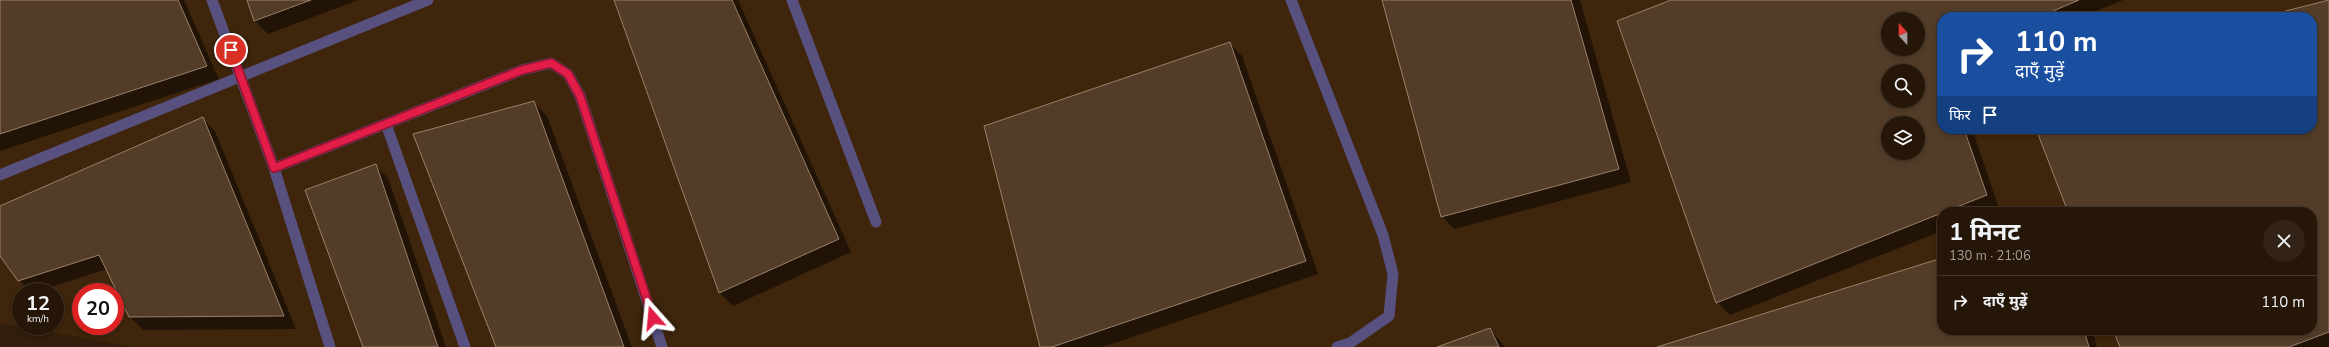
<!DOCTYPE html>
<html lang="hi">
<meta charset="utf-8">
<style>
body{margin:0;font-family:"Nunito Sans","Noto Sans Devanagari",sans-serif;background:#322316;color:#f1f3f6;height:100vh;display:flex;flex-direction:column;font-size:15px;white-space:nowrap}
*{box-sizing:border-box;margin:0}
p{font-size:13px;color:#a49f9c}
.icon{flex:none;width:22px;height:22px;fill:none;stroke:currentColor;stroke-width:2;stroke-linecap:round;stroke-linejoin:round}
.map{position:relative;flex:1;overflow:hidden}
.side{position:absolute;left:1937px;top:207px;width:380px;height:128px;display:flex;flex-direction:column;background:#261608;border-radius:16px;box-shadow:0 2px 6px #0003,0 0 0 1px #423529}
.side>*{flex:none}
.banner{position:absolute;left:1937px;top:12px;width:380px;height:122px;border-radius:16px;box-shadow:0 2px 6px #0003,0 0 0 1px #423529;background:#1a4fa0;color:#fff;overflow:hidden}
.needle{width:26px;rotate:339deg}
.controls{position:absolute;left:1881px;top:12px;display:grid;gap:8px}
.controls a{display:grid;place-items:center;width:44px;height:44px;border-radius:50%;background:#261608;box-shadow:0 2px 6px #0003,0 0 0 1px #423529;font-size:20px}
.speed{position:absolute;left:12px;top:283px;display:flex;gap:8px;font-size:20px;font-weight:700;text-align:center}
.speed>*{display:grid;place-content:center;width:52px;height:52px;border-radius:50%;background:#261608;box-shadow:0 2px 6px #0003,0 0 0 1px #423529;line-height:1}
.speed small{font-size:10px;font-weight:400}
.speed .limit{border:6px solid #d22;background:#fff;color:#111}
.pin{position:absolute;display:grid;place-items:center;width:34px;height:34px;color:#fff;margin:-17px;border:2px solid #fff;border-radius:50%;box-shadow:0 1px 4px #0007}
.me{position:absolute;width:44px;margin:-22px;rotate:342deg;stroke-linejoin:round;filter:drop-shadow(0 0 3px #0008)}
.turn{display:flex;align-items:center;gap:14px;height:84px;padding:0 12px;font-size:18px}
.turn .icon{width:52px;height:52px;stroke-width:2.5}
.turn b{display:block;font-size:28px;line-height:34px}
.then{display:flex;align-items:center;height:38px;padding:0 12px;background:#0003;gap:8px;font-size:15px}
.round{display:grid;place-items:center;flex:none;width:42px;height:42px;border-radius:21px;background:#322316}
.summary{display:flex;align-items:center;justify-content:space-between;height:68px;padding:0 12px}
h1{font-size:24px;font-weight:700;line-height:30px}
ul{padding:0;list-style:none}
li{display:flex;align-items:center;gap:12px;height:52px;padding:0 12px;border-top:1px solid #423529}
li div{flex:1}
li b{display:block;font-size:15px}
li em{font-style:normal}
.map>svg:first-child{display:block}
.built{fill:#3e250b;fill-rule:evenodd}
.shadow{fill:#0007;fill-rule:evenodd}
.building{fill:#533d29;stroke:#99806a;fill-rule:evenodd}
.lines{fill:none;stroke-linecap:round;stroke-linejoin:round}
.service{stroke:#58507f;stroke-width:11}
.route-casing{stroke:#92132f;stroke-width:10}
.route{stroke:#e11d48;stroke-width:7}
</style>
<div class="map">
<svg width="2329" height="347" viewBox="0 0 2329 347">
<rect width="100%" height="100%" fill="#321e0a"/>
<path class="built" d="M0 0H2329V347H133L0 323ZM1942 17H2312V129H1942ZM1888 19H1918V49H1888ZM1888 71H1918V101H1888ZM1888 123H1918V153H1888ZM1942 212H2312V330H1942ZM21 292H55V326H21ZM81 292H115V326H81Z"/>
<g class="shadow">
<path d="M0 0H184L219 79 0 151Z"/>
<path d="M248 0H358L268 34 255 21Z"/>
<path d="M615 0H738L851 252 733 306 720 293Z"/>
<path d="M1383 0H1580L1631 182 1454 229 1442 216Z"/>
<path d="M1674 0H2123L2082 17H1942V129H1972L1999 208 1990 212H1942V231L1730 315 1717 302ZM1888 19H1918V49H1888ZM1888 71H1918V101H1888ZM1888 123H1918V153H1888Z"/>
<path d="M2329 0V347H2121L2114 330H2312V212H2069L2037 129H2312V17H2266Z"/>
<path d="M1229 43 1242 56 1318 274 1103 347H1041Z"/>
<path d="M534 103 547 116 632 347H497Z"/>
<path d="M202 118 215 131 296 329 143 330 130 317 107 269 36 292H31L19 280 0 254V207Z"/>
<path d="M375 165 388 178 446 347H364Z"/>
<path d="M1942 259V330H2092L2097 347H1661Z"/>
<path d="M1490 329 1505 347H1440Z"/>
</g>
<g class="building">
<path d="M0 0H178L207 66 0 134Z"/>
<path d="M247 0H311L254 21Z"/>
<path d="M614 0H732L839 239 719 293Z"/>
<path d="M1382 0H1571L1619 169 1441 217Z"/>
<path d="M1671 0H2079L2039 17H1942V129H1964L1987 195 1716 303 1617 21ZM1888 19H1918V49H1888ZM1888 71H1918V101H1888ZM1888 123H1918V153H1888Z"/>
<path d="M2329 0V332L2289 347H2120L2113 330H2312V212H2068L2036 129H2312V17H2262Z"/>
<path d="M1230 42 1306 261 1052 347H1040L984 126Z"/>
<path d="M534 101 624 347H496L413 134Z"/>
<path d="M203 117 284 316 129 317 99 255 18 281 0 256V206Z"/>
<path d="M376 164 438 347H363L305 190Z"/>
<path d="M1942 258V330H2084L2089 347H1657Z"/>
<path d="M1490 328 1499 347H1437Z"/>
</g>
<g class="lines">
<g class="service">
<path d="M212 0 274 168 330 347"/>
<path d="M792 0 876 222"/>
<path d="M1291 0 1383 235 1393 274 1389 316 1350 343 1337 347"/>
<path d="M386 124 465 347"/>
<path d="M274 168 522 70 551 63 568 74 580 96 662 347"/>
<path d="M0 175 428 0"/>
</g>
</g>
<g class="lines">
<g class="route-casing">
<path id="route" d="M231 50 274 168 522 70 551 63 568 74 580 96 653 318"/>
</g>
<use href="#route" class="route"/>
</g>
</svg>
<div class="controls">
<a><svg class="needle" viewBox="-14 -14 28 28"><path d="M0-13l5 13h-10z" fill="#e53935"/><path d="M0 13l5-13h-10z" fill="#a49f9c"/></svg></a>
<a><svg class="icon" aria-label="search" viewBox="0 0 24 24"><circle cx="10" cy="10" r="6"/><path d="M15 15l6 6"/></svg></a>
<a><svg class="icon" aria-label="layers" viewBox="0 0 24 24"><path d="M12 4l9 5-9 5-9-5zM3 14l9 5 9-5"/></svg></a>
</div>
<div class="speed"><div>12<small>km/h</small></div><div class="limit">20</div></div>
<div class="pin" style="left:231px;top:50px;background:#d93025"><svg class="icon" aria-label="arrive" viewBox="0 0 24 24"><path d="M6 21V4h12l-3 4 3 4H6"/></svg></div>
<svg class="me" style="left:653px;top:318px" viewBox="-20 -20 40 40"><path d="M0-17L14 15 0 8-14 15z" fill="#e11d48" stroke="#fff" stroke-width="4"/></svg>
<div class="banner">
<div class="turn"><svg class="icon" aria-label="right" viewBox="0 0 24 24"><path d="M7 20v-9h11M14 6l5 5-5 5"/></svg><div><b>110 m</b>दाएँ मुड़ें</div></div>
<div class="then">फिर<svg class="icon" aria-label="arrive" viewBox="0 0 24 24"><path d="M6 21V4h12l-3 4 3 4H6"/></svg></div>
</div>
<section class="side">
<div class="summary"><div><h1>1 मिनट</h1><p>130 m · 21:06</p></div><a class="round"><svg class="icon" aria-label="close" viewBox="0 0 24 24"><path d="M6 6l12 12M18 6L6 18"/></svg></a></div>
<ul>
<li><svg class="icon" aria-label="right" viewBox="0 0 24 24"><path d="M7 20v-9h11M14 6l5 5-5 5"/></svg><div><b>दाएँ मुड़ें</b></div><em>110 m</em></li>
</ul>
</section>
</div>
